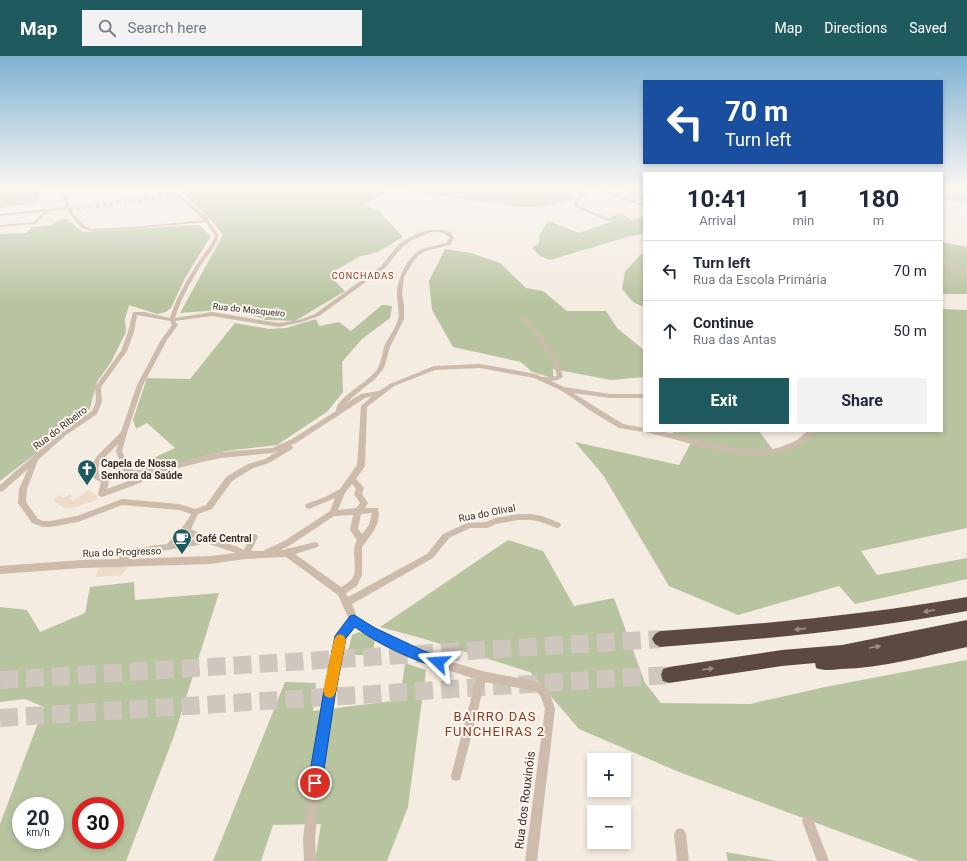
<!DOCTYPE html>
<meta charset="utf-8">
<style>
body{margin:0;font-family:Roboto,sans-serif;background:#f2f2f3;color:#1f2937;height:100vh;display:flex;flex-direction:column;font-size:15px;white-space:nowrap}
*{box-sizing:border-box;margin:0}
p{font-size:13px;color:#747a83}
.icon{flex:none;width:22px;height:22px;fill:none;stroke:currentColor;stroke-width:2;stroke-linecap:round;stroke-linejoin:round}
.map{position:relative;flex:1;overflow:hidden}
.sheet{position:absolute;left:643px;top:116px;width:300px;height:260px;display:flex;flex-direction:column;background:#fff;border-radius:0px;box-shadow:0 2px 6px #0003}
.sheet>*{flex:none}
.guide{position:absolute;left:643px;top:24px;width:300px;height:84px;border-radius:0px;box-shadow:0 2px 6px #0003;background:#1a4fa0;color:#fff;overflow:hidden}
.buttons{position:absolute;left:587px;top:697px;display:grid;gap:8px}
.buttons a{display:grid;place-items:center;width:44px;height:44px;border-radius:0px;background:#fff;box-shadow:0 2px 6px #0003;font-size:20px}
.speed{position:absolute;left:12px;top:741px;display:flex;gap:8px;font-size:20px;font-weight:700;text-align:center}
.speed>*{display:grid;place-content:center;width:52px;height:52px;border-radius:50%;background:#fff;box-shadow:0 2px 6px #0003;line-height:1}
.speed small{font-size:10px;font-weight:400}
.speed .limit{border:6px solid #d22;background:#fff;color:#111}
.pin{position:absolute;display:grid;place-items:center;width:34px;height:34px;color:#fff;margin:-17px;border:2px solid #fff;border-radius:50%;box-shadow:0 1px 4px #0007}
.me{position:absolute;width:44px;margin:-22px;rotate:290deg;stroke-linejoin:round;filter:drop-shadow(0 0 3px #0008)}
.turn{display:flex;align-items:center;gap:14px;height:84px;padding:0 16px;font-size:18px}
.turn .icon{width:52px;height:52px;stroke-width:2.5}
.turn b{display:block;font-size:28px;line-height:34px}
.eta{display:flex;justify-content:space-evenly;align-items:center;height:68px;text-align:center}
.eta b{font-size:24px;font-weight:700;line-height:28px}
.primary-button{display:flex;gap:8px;margin-top:auto;padding:8px 16px}
.primary-button a{flex:1;height:46px;border-radius:0px;background:#1f5a5e;color:#fff;font-size:16px;font-weight:700;line-height:46px;text-align:center}
.primary-button a+a{background:#f2f2f3;color:#1f2937}
ul{padding:0;list-style:none}
li{display:flex;align-items:center;gap:12px;height:60px;padding:0 16px;border-top:1px solid #e0e1e3}
li div{flex:1}
li b{display:block;font-size:15px}
li em{font-style:normal}
header{display:flex;align-items:center;gap:24px;box-sizing:border-box;height:56px;padding:0 20px;background:#1f5a5e;color:#fff}
header strong{font-size:19px}
nav{display:flex;gap:22px;margin-inline-start:auto;font-size:14px}
.search{width:280px;height:36px;background:#f2f2f3;display:flex;align-items:center;gap:10px;box-sizing:border-box;padding:0 14px;border-radius:0px;color:#747a83;font-size:15px}
.map>svg:first-child{display:block}
.green{fill:#b8c4a0;fill-rule:evenodd}
.plaza{fill:#ecdcc8}
.lines{fill:none;stroke-linecap:round;stroke-linejoin:round}
.minor-tunnel{stroke:#cfc6bd;stroke-width:4.5;stroke-dasharray:4.5 2.5;stroke-linecap:butt}
.motorway-tunnel{stroke:#cfc6bd;stroke-width:18;stroke-dasharray:18 8;stroke-linecap:butt}
.minor{fill:#cdbbac;fill-rule:evenodd}
.motorway{fill:#5c4a42;fill-rule:evenodd}
.oneway{fill:#9c8e87}
.route{fill:#1a73e8;stroke:#114b97}
.slow{fill:#f59e0b}
.labels{text-anchor:middle;dominant-baseline:central;stroke-width:4;stroke-linejoin:round;paint-order:stroke}
.far-neighbourhood-label{font-size:9px;letter-spacing:1px;fill:#8c3b22;stroke:#fbf5ee}
.far-street-label{font-size:9px;fill:#3b302b;stroke:#fbf5ee}
.street-label{font-size:10px;fill:#3b302b;stroke:#fbf5ee}
.poi-label{font-size:10px;font-weight:bold;fill:#3b302b;stroke:#fbf5ee;text-anchor:start}
.near-street-label{font-size:12px;fill:#3b302b;stroke:#fbf5ee}
.near-neighbourhood-label{font-size:13px;letter-spacing:1px;fill:#8c3b22;stroke:#fbf5ee}
</style>
<header>
<strong>Map</strong>
<div class="search"><svg class="icon" aria-label="search" viewBox="0 0 24 24"><circle cx="10" cy="10" r="6"/><path d="M15 15l6 6"/></svg>Search here</div>
<nav><a>Map</a><a>Directions</a><a>Saved</a></nav>
</header>
<div class="map">
<svg width="967" height="805" viewBox="0 0 967 805">
<rect width="100%" height="100%" fill="#f4ebe1"/>
<g class="green">
<path d="M6 132H46L34 147 0 152V135Z"/>
<path d="M179 132H553L574 135 571 145 541 151H518L401 134H390L363 149 379 155 403 181 378 196 361 200 334 215 330 220 345 235 295 265 266 264 238 254H218L180 257 223 179C211 161 193 149 179 132Z"/>
<path d="M611 132H644V145Z"/>
<path d="M942 132H967V147L942 143Z"/>
<path d="M620 157 632 164 644 160V180L642 178 627 181 550 204 540 200 532 192 539 187V180L548 165 579 177 613 165 607 163Z"/>
<path d="M67 163 82 176 199 169 211 180 185 222 171 252 166 256 157 258 129 249 125 263 126 276 111 306 97 326 90 352 86 359 0 425V178L26 177 32 171 52 169 59 164Z"/>
<path d="M942 186 967 191V238H942Z"/>
<path d="M445 193 471 197 500 207 526 232 543 235 567 255H606L617 272 644 294V321L611 324 553 313V322L532 316 521 306 453 291 432 254 429 225Z"/>
<path d="M644 198V251L633 246 622 233 625 216 640 199Z"/>
<path d="M382 249 392 250 390 262 362 283 342 306 343 336 328 355 277 389 225 395 152 414H142L138 409 175 392 147 367 136 373 133 364 147 322 190 323 235 267 269 273 286 272 316 263 319 270 339 266 351 275Z"/>
<path d="M942 253 967 254V472L861 495 877 519 967 502V523L855 548 839 530 738 559 669 530 603 419 575 386 679 409 693 383 673 378V375H759L773 394 796 385 808 375H942Z"/>
<path d="M508 484 543 495 574 550 614 542 645 627 661 647 750 648 825 631 967 604V805H919L679 716 579 673 530 616 421 582 380 571Z"/>
<path d="M134 526 135 544 219 537 174 680 126 805H0V768L44 651 25 643 0 646V551L27 554 40 576 85 557 90 531ZM21 750H55V784H21ZM81 750H115V784H81Z"/>
<path d="M359 576 371 580 375 584 372 599H347L352 579Z"/>
<path d="M405 607 426 614 408 751 387 805H315L321 768 273 769 261 805H213L285 626 316 627 313 655 400 644Z"/>
<path d="M726 796 777 805H728Z"/>
</g>
<g class="plaza">
<path d="M89 434 98 441 97 444 72 452H64L53 444 59 439 63 442 70 438 72 440 70 442 73 445Z"/>
<path d="M131 507 122 519 95 521 101 508Z"/>
</g>
<g class="lines">
<path class="minor-tunnel" d="M68 154 177 138"/>
<g class="motorway-tunnel">
<path d="M0 624 660 583"/>
<path d="M0 662 669 619"/>
</g>
<g class="minor">
<path d="M0 132H3L0 134Z"/>
<path d="M60 132H64L72 156 84 169 91 173 133 171 204 164 176 139 170 132H174L178 137 206 160 219 180C216 190 209 198 203 206 192 224 181 242 175 262L212 256 279 267 299 264 315 258 381 210 399 188 408 182 421 176 431 174H442L450 176 454 182 450 189 425 195 418 200 413 206 404 221 402 238 404 249V263L390 291 384 312 375 323 354 340 345 348 361 338 379 335 390 328 434 310 480 308 536 318 542 321 557 320C552 297 534 279 520 261L523 259 525 260C539 279 558 297 563 321L558 324 551 325 564 331 610 338H644V342H610L573 337 623 368 644 372V375H661L724 390 743 393 762 394 779 392 793 387 808 375H815C780 422 696 387 649 377L646 376H644L619 372 594 357 562 335 534 322 480 312 435 314 394 330 367 351 365 410 356 423 364 432 362 438 368 447 365 452H378L379 458 378 466 373 476 362 491V519L357 530 346 537 348 541 427 498 443 478 467 467 486 466 495 462 518 458H531L542 460 560 467 561 469 560 471 557 472 541 466 531 464H518L496 468 487 472H470L449 482 433 502 352 548 357 561 387 579 418 594 449 605 482 615 539 626C549 631 552 643 555 653L537 805H525L545 653 541 641 536 635 485 626 461 720 460 724 456 725 452 724 451 720 476 623C434 611 392 594 355 570L345 582 336 626 321 713 315 783 316 805H304L303 783 311 713 326 626 337 580 349 563 338 539 286 501 245 503 210 508 82 512 0 518V510L82 504 118 503 125 495 128 493 167 488 185 468 191 458 179 454 122 449 78 466 50 471H43L32 467 18 447 19 433 28 413 3 435 0 436V429L62 375 92 355 96 346 95 331 121 295 128 276 133 256H144L170 262C176 242 187 224 198 206 204 198 211 190 215 180L206 166 133 173 90 175 80 171 69 157 67 153 49 155 36 168 0 171V169L33 166 44 156 0 160V158L66 151ZM431 176C439 176 445 176 450 182L446 187C439 189 430 190 422 193 408 198 396 225 397 239 397 247 400 256 398 264 395 273 388 282 384 291 382 298 381 306 378 312 371 325 336 341 336 355L292 383 272 392 221 396 150 414H133L129 411 122 395 127 377 143 329 167 284 178 269 175 265 212 260 279 271 302 266 319 260 385 212 403 190 412 184ZM137 259 170 265 172 269 161 284 137 329 121 376 97 400 90 412 93 422 101 426 98 438 99 440 102 441 140 427 152 419 202 406 221 402 273 397 280 394 265 403 248 408 226 421 206 449 195 453 179 448 122 443 77 460 50 465H43L38 463 26 446 27 433 38 404 66 379 97 358 102 346 101 331 127 295 134 276ZM372 340 361 350 357 409 340 433 325 441 306 448 305 450 306 452 309 453 335 442 330 455 286 484 263 495H251L258 481 257 479 254 478 251 479 244 494 238 491 206 480 191 473 198 458 212 453 232 425 253 412 269 407 292 393 293 391 291 389 296 387 365 342ZM118 388 116 395 123 415 132 420H140L134 423 107 433 109 425 108 423 99 418 98 412 102 404ZM352 428 356 433 354 438 360 447 356 452 338 454 345 437ZM372 457 369 469 362 478 358 473 361 458ZM353 459 350 474 357 484C350 496 359 513 352 523 349 526 345 529 341 531L295 498 318 491 319 489 318 487 315 486 291 492H288L285 494H281L292 488 334 460ZM186 478 196 483 179 486ZM203 486 236 497 210 500 128 503 130 500 199 489Z"/>
<path d="M567 132H573L586 137V139L578 145V150L611 163V165H607L575 151 574 145 582 138Z"/>
<path d="M591 132C609 132 628 142 644 149V151Z"/>
<path d="M635 132H639L644 137V140Z"/>
<path d="M942 208 967 215V218L942 211Z"/>
<path d="M808 759 812 761 829 805H817L802 765 804 761Z"/>
<path d="M680 772 684 774 686 778 689 805H677L674 778 676 774Z"/>
</g>
<g class="motorway">
<path d="M967 541V555C865 574 763 583 660 591L655 588 652 583 655 578 660 575C763 568 865 559 967 541Z"/>
<path d="M967 564V591C925 600 883 612 840 613 832 614 824 615 816 612L815 607 782 610 669 627 663 625 661 619 663 613 669 611 782 594 842 589Z"/>
</g>
</g>
<defs><path id="oneway-solid" d="M-6-.8H1V-3.2L6.5 0L1 3.2V.8H-6Z"/></defs>
<g class="oneway">
<use href="#oneway-solid" transform="translate(929 555) rotate(169)"/>
<use href="#oneway-solid" transform="translate(800 573) rotate(174)"/>
<use href="#oneway-solid" transform="translate(875 591) rotate(-10)"/>
<use href="#oneway-solid" transform="translate(708 613) rotate(-8)"/>
</g>
<linearGradient id="sky" x2="0" y2="1"><stop stop-color="#7eb2d2"/><stop offset="0.54" stop-color="#faf6f2"/><stop offset="1" stop-color="#faf6f2" stop-opacity="0"/></linearGradient>
<rect width="967" height="245" fill="url(#sky)"/>
<path class="route" d="M354 559 375 572 424 595 442 601 444 606 442 610 438 612C409 602 379 589 355 571L346 582 335 640 322 727 320 731 315 734 310 731 308 727 323 640 335 580 350 560Z"/>
<path class="slow" d="M340 578 344 580 346 584 336 635 334 640 330 642 325 640 323 635 334 584 336 580Z"/>
<defs>
<g id="church-pin" transform="scale(1)"><path d="M0 17L-7.5 6A9.5 9.5 0 1 1 7.5 6Z" fill="#1f5a5e" stroke="#fbf5ee"/><path d="M-1.2-6h2.4v3.5h3.3v2.4h-3.3V6h-2.4V-.1h-3.3v-2.4h3.3Z" fill="#fff"/></g>
<g id="cafe-pin" transform="scale(1)"><path d="M0 17L-7.5 6A9.5 9.5 0 1 1 7.5 6Z" fill="#1f5a5e" stroke="#fbf5ee"/><path d="M-5.5-4.5H6V0H3Q3 3.5 0 3.5H-2.5Q-5.5 3.5-5.5 0ZM3-3.2v2h1.7v-2ZM-6 4.5H4V6H-6Z" fill="#fff"/></g>
</defs>
<g fill-rule="evenodd">
<use href="#church-pin" x="87" y="413"/>
<use href="#cafe-pin" x="182" y="482"/>
</g>
<g class="labels">
<g class="far-neighbourhood-label">
<text x="363" y="220">CONCHADAS</text>
</g>
<g class="far-street-label">
<text transform="translate(249 254) rotate(6)">Rua do Mosqueiro</text>
</g>
<g class="street-label">
<text transform="translate(60 372) rotate(-37)">Rua do Ribeiro</text>
<text transform="translate(487 457) rotate(-11)">Rua do Olival</text>
<text transform="translate(122 496) rotate(-2)">Rua do Progresso</text>
</g>
<g class="poi-label">
<text x="101" y="407">Capela de Nossa<tspan x="101" dy="12">Senhora da Saúde</tspan></text>
<text x="196" y="482">Café Central</text>
</g>
<g class="near-street-label">
<text transform="translate(525 744) rotate(-83)">Rua dos Rouxinóis</text>
</g>
<g class="near-neighbourhood-label">
<text x="495" y="660">BAIRRO DAS<tspan x="495" dy="15">FUNCHEIRAS 2</tspan></text>
</g>
</g>
</svg>
<div class="buttons">
<a>+</a>
<a>−</a>
</div>
<div class="speed"><div>20<small>km/h</small></div><div class="limit">30</div></div>
<div class="pin" style="left:315px;top:727px;background:#d93025"><svg class="icon" aria-label="arrive" viewBox="0 0 24 24"><path d="M6 21V4h12l-3 4 3 4H6"/></svg></div>
<svg class="me" style="left:438px;top:606px" viewBox="-20 -20 40 40"><path d="M0-17L14 15 0 8-14 15z" fill="#1a73e8" stroke="#fff" stroke-width="4"/></svg>
<div class="guide">
<div class="turn"><svg class="icon" aria-label="left" viewBox="0 0 24 24"><path d="M17 20v-9H6M10 6l-5 5 5 5"/></svg><div><b>70 m</b>Turn left</div></div>
</div>
<section class="sheet">
<div class="eta">
<div><b>10:41</b><p>Arrival</p></div>
<div><b>1</b><p>min</p></div>
<div><b>180</b><p>m</p></div>
</div>
<ul>
<li><svg class="icon" aria-label="left" viewBox="0 0 24 24"><path d="M17 20v-9H6M10 6l-5 5 5 5"/></svg><div><b>Turn left</b><p>Rua da Escola Primária</p></div><em>70 m</em></li>
<li><svg class="icon" aria-label="ahead" viewBox="0 0 24 24"><path d="M12 20V5M6 11l6-6 6 6"/></svg><div><b>Continue</b><p>Rua das Antas</p></div><em>50 m</em></li>
</ul>
<div class="primary-button"><a>Exit</a><a>Share</a></div>
</section>
</div>
